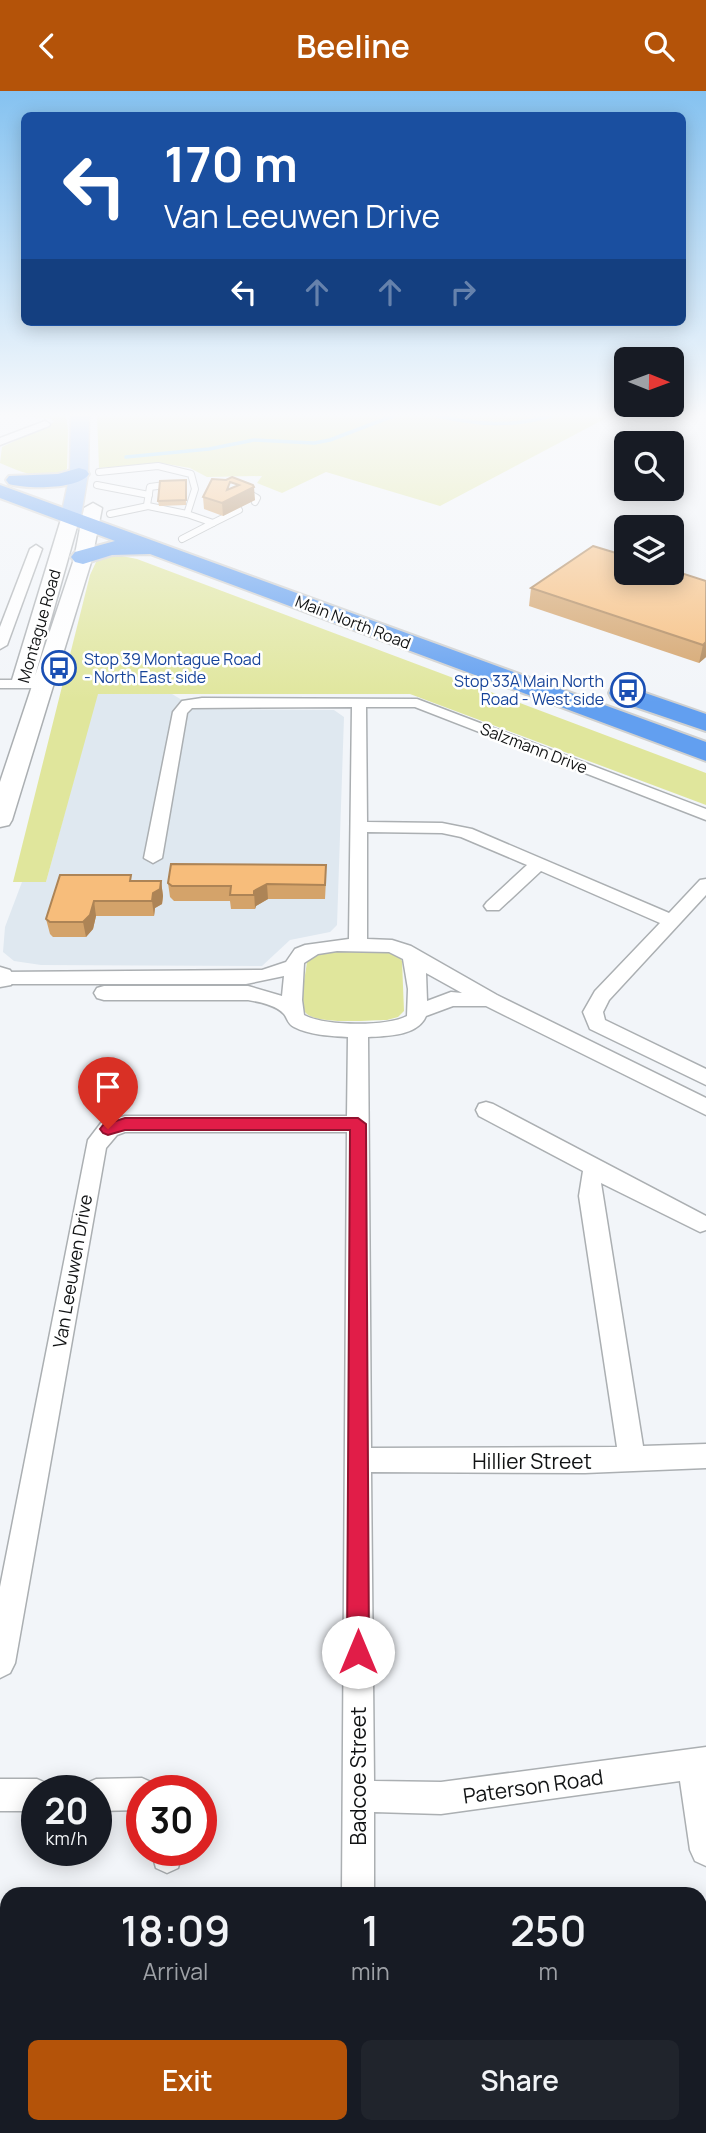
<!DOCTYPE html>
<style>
body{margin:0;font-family:Manrope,sans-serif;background:#20242c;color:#f1f3f6;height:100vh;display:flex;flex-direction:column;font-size:26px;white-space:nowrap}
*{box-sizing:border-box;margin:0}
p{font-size:23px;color:#9ea1a6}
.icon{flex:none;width:38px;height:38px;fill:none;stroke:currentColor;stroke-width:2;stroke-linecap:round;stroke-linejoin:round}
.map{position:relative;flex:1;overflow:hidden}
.drawer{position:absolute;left:0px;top:1796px;width:707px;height:247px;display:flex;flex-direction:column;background:#171b24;border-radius:21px 21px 0 0;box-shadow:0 4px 18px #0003}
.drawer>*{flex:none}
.hud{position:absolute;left:21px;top:21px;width:665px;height:214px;border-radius:10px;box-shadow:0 4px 18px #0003;background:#1a4fa0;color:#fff;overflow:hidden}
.needle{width:46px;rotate:91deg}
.fabs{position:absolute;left:614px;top:256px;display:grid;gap:14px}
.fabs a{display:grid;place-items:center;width:70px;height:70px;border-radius:10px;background:#171b24;box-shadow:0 4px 18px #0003;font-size:35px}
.speed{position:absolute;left:21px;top:1684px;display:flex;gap:14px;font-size:35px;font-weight:700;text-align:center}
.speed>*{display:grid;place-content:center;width:91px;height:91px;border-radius:50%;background:#171b24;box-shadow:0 4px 18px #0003;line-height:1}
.speed small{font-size:18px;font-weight:400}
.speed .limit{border:10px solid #d22;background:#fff;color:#111}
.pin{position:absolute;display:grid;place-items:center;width:60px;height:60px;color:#fff;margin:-72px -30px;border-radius:50% 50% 50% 0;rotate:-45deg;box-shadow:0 0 7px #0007}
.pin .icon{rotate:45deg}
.me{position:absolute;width:77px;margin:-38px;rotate:0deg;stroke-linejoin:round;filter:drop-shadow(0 0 5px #0008)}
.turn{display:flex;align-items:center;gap:24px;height:147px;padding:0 28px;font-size:32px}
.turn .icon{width:91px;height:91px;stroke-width:2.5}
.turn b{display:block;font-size:49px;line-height:60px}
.lanes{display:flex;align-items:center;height:66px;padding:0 28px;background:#0003;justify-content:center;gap:35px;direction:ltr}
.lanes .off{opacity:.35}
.eta{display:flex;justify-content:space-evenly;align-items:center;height:119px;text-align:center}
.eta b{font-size:42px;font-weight:600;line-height:49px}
.primary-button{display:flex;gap:14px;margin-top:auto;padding:14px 28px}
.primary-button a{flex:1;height:80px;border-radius:10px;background:#b45309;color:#fff;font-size:28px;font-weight:600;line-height:80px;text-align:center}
.primary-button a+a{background:#20242c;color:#f1f3f6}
header{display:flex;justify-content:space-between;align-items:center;height:91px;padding:0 28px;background:#b45309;color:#fff;font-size:32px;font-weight:600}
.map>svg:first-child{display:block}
.built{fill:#dfe8f0}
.green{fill:#e0e69c}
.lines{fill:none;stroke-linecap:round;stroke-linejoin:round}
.stream{stroke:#91d8fb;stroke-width:3.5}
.lane-casing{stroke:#abafb2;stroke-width:8}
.street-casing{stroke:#abafb2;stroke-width:3}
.secondary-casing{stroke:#abafb2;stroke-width:3}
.primary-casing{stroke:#cfd0d0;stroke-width:3}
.highway-casing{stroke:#cfd0d0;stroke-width:4}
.lane{stroke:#fff;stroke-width:6}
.street{fill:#fff;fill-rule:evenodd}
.secondary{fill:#fff;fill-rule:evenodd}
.primary{fill:#a1c5f6;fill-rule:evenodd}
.highway{fill:#629ff0;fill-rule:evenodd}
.wall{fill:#d4a36a;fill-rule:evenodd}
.shaded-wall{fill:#ad8456}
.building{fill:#f7bd7b;stroke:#ad8456;stroke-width:2;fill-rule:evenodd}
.route{fill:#e11d48;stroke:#92132f;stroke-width:2}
.labels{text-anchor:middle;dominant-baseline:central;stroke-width:5;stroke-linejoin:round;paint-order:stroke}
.far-street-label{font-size:16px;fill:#111314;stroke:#fff}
.far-transit-label{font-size:16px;fill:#164399;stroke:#fff;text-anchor:start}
.street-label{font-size:18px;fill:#111314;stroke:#fff}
.near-street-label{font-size:21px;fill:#111314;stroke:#fff}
</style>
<header><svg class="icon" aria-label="back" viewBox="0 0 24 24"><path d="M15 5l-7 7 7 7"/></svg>Beeline<svg class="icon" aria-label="search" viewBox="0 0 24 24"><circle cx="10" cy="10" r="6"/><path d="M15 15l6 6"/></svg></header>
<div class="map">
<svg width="706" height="2042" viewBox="0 0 706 2042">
<rect width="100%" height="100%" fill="#f2f5f9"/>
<path class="built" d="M154 602 172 603 197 618 334 619 344 626 337 834 330 841 290 849 262 875 41 874 14 870 3 861 5 836 22 791H46L97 603Z"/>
<g class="green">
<path d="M66 325 68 339 67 378C46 393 21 381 0 372L2 356 54 331 49 327 0 325Z"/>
<path d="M97 325H610L440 415 326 381 282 402 257 392 262 385 207 386 190 377 161 372 99 377Z"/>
<path d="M112 463 137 468 706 682V714L410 603H98L46 791H13L90 484 97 469Z"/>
<path d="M320 861H389L398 864 402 870 404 920 398 926 387 929C371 929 309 935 304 919 299 907 306 884 307 870Z"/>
</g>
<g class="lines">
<g class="stream">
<path d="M438 325C478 334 512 336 551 325"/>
<path d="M126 366 209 358 254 349 314 352 330 349 393 325"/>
</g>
<g class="lane-casing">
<g id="lane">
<path d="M99 381 158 375 191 383 195 398 187 423 213 432 182 448"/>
<path d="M97 394 149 404"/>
<path d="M250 403 257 407 255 411"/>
<path d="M147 414 150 396 172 393"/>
<path d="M110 423 148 415 187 423"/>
<path d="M213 432 239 419"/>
</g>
</g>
<g class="street-casing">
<g id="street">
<path d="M45 330 50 333 49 335 0 354V347Z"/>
<path d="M36 454 42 458 7 554 0 558V536L30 458Z"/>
<path d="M0 589H43L50 593 43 597H0Z"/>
<path d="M202 607 417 608 706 718V729L415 616H366L367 731 442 732 472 738 669 822 700 789 706 788V804L609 909 603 921 605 929 706 978V994L590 938 583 921 595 900 660 832 541 780 499 819H487L484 815 487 811 527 774 461 746 442 742 367 741V848L392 849 411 855 497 904 706 1007V1024L486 915H453L426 925C418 945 387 945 368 946L371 1357 617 1356 579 1105 583 1080 479 1025 476 1019 479 1013 486 1011 493 1013 706 1125V1139L700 1141 601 1092 643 1355 706 1353V1377L585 1382 371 1381 374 1690 441 1691 706 1656V1775L695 1770 690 1759 680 1690 441 1723 374 1721V1802H342L347 1041H125L117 1044 106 1057 15 1572 10 1582 0 1587V1496L88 1049 101 1032 125 1025H347L348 946C331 945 309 944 294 936 287 932 288 928 284 923 276 914 259 911 248 909H104L97 907 94 902 97 897 104 895H248L282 905 284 885 246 893H0V881L262 879 286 871 295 858 305 854 349 848 352 616 192 617 187 622 162 767 153 772 144 767 173 621 182 610ZM337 860 389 861 403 868 408 898 407 925C387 936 323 935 304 924L302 909 304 872 318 863ZM426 882 462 902 451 901 427 910Z"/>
<path d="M142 1687 153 1692 156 1699H142V1719L96 1720V1699H82L85 1693 96 1688Z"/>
<path d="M0 1688H37L48 1693 51 1699H37V1720H0Z"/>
<path d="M151 1759H183L178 1777 167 1782 156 1777Z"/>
<rect x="340" y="2035" width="36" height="7"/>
</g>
</g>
<g class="secondary-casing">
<g id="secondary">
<path d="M93 412 102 417 92 468 12 729 9 734 0 736V691L34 589 31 594H15L12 589 62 425 71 420 80 425 35 585 74 468 84 417Z"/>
<path d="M0 876 10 879 15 887 11 894 0 896Z"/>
</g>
</g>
<g class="primary-casing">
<path id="primary" d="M71 325H89L88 383 81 425 78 429H64L61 425 70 383Z"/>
</g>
<g class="highway-casing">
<g id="highway">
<path d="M79 377 86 379 89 383C78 399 26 398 9 393L6 389 9 385 58 383Z"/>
<path d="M0 394 706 651V670L150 463 112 464 83 473 75 471 71 466 75 461 115 450 0 407Z"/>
<path d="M622 594 706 623V640L612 608 609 602 612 596Z"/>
</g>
</g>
<use href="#lane" class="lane"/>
<use href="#street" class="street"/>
<use href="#secondary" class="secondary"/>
<use href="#primary" class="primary"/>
<use href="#highway" class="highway"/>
</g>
<g class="wall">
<path d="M232 386 255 409 223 425 204 418 203 406 226 389ZM230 391 239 394 227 399Z"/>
<path d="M186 394V414L159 415 158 410Z"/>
<path d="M706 490V566L699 572 529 515 531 497Z"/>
<path d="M326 789 325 808H268L256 815 255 818H231L230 810H174L170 806 168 792Z"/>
<path d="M132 790H161L163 805 162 813 155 817 154 825H96L93 838 86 846H53L50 843 46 828Z"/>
</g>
<g class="shaded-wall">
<path d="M254 396 255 409 223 425 222 412Z"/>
<path d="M706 551V566L699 572 703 554Z"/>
<path d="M161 790 163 805 162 813 155 817 154 825 152 810 153 802Z"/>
<path d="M267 793 268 808 256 815 255 818 254 800Z"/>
<path d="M94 810 96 825 93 838 86 846 83 831Z"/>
</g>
<g class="building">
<path d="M232 386 253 394 254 396 222 412 203 406 212 388 226 389ZM230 391 239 394 227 399Z"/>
<path d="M186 389V409L158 410 160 390Z"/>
<path d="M593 455 626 465V481H672V479L706 490V551L703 554 531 497Z"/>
<path d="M171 773 326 774 325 794 267 793 254 800V804H230L231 795H172L168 792Z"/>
<path d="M60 784H131L130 790H161L160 798 153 802 152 810H94L90 824 83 831H50L46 828Z"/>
</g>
<linearGradient id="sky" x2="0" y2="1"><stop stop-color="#85c2f0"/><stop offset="0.53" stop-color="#f9fafc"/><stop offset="1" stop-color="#f9fafc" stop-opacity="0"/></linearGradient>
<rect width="706" height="611" fill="url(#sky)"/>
<path class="route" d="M125 1027H358L366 1033 369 1561 366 1569 358 1572 351 1569 347 1561 350 1039H125L108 1044 103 1042 100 1038 103 1034Z"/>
<defs>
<g id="bus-ring" transform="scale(1.75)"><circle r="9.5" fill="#fff" stroke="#1a4fb4" stroke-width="1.5"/><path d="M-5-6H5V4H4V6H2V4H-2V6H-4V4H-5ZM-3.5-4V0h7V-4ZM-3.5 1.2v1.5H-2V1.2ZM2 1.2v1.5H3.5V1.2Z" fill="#1a4fb4"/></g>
</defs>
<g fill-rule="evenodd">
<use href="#bus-ring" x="59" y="577"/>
<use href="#bus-ring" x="628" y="599"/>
</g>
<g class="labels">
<g class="far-street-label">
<text transform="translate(353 531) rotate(21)">Main North Road</text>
<text transform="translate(39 535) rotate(-74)">Montague Road</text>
<text transform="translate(534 657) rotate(21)">Salzmann Drive</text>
</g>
<g class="far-transit-label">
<text x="84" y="568">Stop 39 Montague Road<tspan x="84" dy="18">- North East side</tspan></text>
<text x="604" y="590" text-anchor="end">Stop 33A Main North<tspan x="604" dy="18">Road - West side</tspan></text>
</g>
<g class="street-label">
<text transform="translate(72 1180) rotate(-80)">Van Leeuwen Drive</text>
</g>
<g class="near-street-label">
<text x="532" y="1370">Hillier Street</text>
<text transform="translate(358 1685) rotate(-90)">Badcoe Street</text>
<text transform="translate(533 1695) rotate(-8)">Paterson Road</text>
</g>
</g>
</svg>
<div class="fabs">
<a><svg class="needle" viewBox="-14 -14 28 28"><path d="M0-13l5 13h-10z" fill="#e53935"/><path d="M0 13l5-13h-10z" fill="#9ea1a6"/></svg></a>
<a><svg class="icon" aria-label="search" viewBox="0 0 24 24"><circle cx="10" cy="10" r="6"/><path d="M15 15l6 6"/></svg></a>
<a><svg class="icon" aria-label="layers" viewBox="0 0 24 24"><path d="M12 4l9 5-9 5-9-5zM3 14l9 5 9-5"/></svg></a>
</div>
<div class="speed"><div>20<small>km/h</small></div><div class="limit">30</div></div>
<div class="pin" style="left:108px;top:1038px;background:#d93025"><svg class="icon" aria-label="arrive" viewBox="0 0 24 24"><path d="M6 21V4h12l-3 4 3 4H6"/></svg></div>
<svg class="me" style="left:358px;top:1561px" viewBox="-20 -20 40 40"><circle r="19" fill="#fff"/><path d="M0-13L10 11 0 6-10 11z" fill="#e11d48"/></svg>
<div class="hud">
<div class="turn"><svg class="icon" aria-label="left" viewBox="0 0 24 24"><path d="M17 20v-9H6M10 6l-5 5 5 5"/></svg><div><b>170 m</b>Van Leeuwen Drive</div></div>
<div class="lanes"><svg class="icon" aria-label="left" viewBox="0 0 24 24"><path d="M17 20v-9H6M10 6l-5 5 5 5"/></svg><svg class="icon off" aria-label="ahead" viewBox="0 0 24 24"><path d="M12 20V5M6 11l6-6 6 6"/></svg><svg class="icon off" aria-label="ahead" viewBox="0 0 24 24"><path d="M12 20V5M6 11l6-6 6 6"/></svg><svg class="icon off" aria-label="right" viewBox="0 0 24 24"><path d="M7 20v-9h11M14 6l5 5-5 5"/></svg></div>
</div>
<section class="drawer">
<div class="eta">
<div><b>18:09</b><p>Arrival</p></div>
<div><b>1</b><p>min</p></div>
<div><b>250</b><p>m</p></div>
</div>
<div class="primary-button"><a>Exit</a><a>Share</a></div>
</section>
</div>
